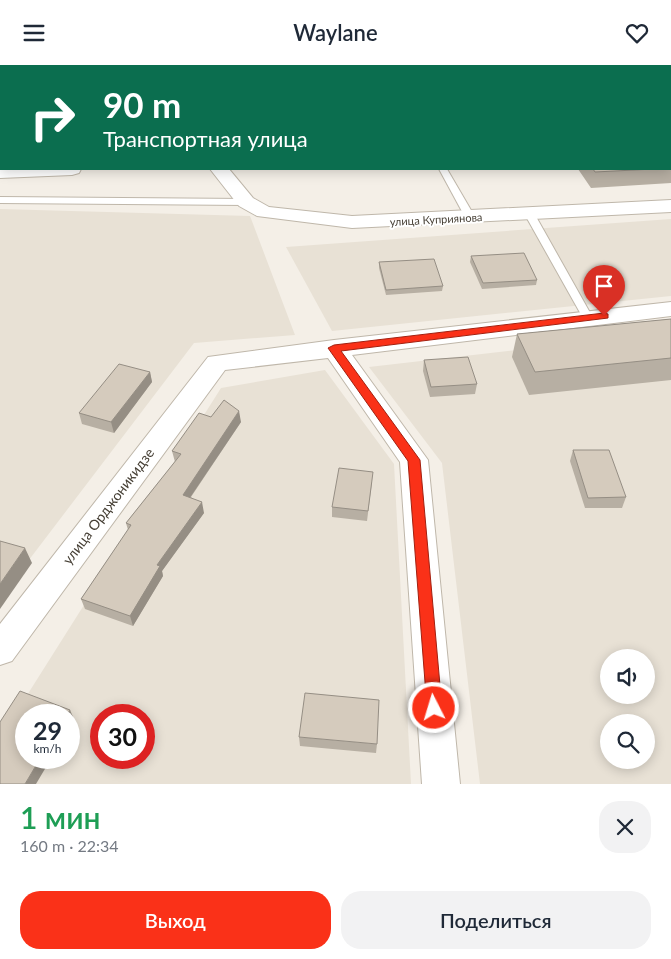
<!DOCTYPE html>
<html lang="ru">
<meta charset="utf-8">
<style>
body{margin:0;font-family:Lato,sans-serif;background:#f2f2f3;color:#1f2937;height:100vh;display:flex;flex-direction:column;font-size:19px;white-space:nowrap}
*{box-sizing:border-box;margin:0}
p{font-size:16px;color:#747a83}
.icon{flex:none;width:28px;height:28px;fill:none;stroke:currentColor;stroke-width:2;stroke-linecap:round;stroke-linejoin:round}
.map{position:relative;height:719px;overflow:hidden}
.details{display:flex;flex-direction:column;background:#fff;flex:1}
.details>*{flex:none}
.hud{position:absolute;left:0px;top:0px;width:671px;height:105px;box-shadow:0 2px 12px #0003;background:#0b6e4f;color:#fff;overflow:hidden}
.controls{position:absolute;left:600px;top:584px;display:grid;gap:10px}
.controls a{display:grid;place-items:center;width:55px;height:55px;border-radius:50%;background:#fff;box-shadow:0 2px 12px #0003;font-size:25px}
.speed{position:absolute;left:15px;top:639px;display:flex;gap:10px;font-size:25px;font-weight:700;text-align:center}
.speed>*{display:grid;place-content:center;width:65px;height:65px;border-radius:50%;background:#fff;box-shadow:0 2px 12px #0003;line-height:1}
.speed small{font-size:12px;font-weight:400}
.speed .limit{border:8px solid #d22;background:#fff;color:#111}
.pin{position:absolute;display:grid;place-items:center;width:42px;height:42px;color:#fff;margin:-51px -21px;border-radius:50% 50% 50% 0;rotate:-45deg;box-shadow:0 0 5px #0007}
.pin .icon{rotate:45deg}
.me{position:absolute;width:55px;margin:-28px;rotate:355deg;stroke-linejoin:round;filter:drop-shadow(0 0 4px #0008)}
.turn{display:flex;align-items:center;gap:18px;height:105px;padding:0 20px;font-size:22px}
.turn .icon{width:65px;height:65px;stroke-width:2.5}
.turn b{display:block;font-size:35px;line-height:42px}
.round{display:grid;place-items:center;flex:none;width:52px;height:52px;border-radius:20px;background:#f2f2f3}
.overview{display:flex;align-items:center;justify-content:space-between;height:85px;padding:0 20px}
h1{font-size:30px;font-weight:600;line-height:38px;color:#1e9e55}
.primary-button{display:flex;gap:10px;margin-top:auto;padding:10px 20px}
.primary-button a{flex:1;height:58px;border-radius:20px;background:#fa3118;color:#fff;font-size:20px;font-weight:600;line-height:58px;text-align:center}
.primary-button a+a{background:#f2f2f3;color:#1f2937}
header{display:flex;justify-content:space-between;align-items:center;height:65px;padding:0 20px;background:#fff;font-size:22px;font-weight:600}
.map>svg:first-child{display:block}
.residential{fill:#e8e1d5;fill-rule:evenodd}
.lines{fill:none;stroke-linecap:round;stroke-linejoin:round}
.service-casing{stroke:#bfb7aa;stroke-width:2}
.minor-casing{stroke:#bfb7aa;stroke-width:2}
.service{fill:#fff;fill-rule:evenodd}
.minor{fill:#fff;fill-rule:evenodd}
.wall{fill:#b7afa3}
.shaded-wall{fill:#958e84}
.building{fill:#d5cbbd;stroke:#958e84}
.route{fill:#fa3118;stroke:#a22010}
.labels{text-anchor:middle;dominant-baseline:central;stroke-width:4;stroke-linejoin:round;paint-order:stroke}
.far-street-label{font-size:11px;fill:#474036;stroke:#fff}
.street-label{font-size:14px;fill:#474036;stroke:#fff}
</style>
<header><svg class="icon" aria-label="menu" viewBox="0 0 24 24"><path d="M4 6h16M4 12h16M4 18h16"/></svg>Waylane<svg class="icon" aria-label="heart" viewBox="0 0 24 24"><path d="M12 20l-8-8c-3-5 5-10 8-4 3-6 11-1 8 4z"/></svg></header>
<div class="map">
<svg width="671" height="719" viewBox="0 0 671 719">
<rect width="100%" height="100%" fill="#f4efe7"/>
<g class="residential">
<path d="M0 144 250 151 295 270 194 278 0 533Z"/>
<path d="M671 154V231L332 266 286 182Z"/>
<path d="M671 267V719H480L442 398 369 302ZM609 592H646V630H609ZM609 658H646V695H609Z"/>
<path d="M325 305 394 399 411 719H0V673L221 323ZM26 650H69V692H26ZM101 650H144V692H101Z"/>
</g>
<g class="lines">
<g class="service-casing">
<g id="service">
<path d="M181 0H189L190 1H182Z"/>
<path d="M439 104H447L475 152 473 154 470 155 465 152Z"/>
<path d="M0 132 246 134 251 137 246 140 0 138Z"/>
<path d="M529 145 534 148 593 253 592 255H584L583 253 524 148Z"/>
</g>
</g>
<g class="minor-casing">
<g id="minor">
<path d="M613 0H629L630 1H614Z"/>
<rect x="670" y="48" width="1" height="11"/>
<path d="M0 101 1 104H81L79 108 72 110 0 113Z"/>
<path d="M210 104H229L253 133 269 142 352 151 671 135V147L352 163 257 151 239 141Z"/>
<path d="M671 237V251L352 290 428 395 460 719H422L400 397 328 293 225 305 12 596 0 600V559L208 292 334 275Z"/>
</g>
</g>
<use href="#service" class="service"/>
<use href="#minor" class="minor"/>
</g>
<g class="wall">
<path d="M670 63 671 64V118L591 123 578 104H670Z"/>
<path d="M471 191 537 215 536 220 482 224 470 197Z"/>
<path d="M379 197 443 221 442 226 386 230 379 203Z"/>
<path d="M671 254V315L529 330 512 292 517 269Z"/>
<path d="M424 295 477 319 475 329 430 332 423 306Z"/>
<path d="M150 307 152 317 114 368 82 359 79 348Z"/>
<path d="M211 352 241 357 191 432 204 448 162 506 163 511 133 561 85 544 81 534 128 465 126 458 175 397 172 386Z"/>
<path d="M573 385 626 432 622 443H585L570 396Z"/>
<path d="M372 417 367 456 332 452V442Z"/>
<path d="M299 672 377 679 376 688 300 681Z"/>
</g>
<g class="shaded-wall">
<path d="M150 307 152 317 114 368 111 357Z"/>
<path d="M239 346 241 357 185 440 183 430Z"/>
<path d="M202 437 204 448 162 506 163 511 133 561 130 551 157 500Z"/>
<path d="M25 483 32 498 0 544V519Z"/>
<path d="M70 645 74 654 69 664V650H67Z"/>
<path d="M41 692H52L36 719H25Z"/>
</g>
<g class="building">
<path d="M670 63 671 64V103H670Z"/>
<path d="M593 104H654L595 107Z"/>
<path d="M524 188 537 215 483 218 471 191Z"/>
<path d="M434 194 443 221 386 225 379 197Z"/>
<path d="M671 254V293L535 307 517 269Z"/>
<path d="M468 292 477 319 431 322 424 295Z"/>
<path d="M119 299 150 307 111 357 79 348Z"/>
<path d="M224 335 239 346 183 430 202 437 157 500 160 501 130 551 81 534 131 460 126 458 181 389 172 386 199 348 211 352Z"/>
<path d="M573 385H609L626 432 588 433Z"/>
<path d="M339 403 373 407 368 446 332 442Z"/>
<path d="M0 476 25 483 0 519Z"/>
<path d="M20 626 70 645 67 650H26V692H41L25 719H0V657Z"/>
<path d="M305 628 379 635 377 679 299 672Z"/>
</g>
<path class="route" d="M604 248 608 249V253L341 286 420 395 442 643 440 648 434 650 429 648 427 643 408 396 328 283 334 280Z"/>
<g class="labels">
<g class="far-street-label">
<text transform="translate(436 154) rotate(-3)">улица Куприянова</text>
</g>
<g class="street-label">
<text transform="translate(108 441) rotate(-53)">улица Орджоникидзе</text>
</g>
</g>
</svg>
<div class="controls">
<a><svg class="icon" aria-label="sound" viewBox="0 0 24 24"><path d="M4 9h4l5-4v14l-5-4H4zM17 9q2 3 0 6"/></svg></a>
<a><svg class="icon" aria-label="search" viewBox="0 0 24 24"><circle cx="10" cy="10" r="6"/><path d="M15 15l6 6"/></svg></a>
</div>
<div class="speed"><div>29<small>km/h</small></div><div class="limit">30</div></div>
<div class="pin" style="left:604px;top:251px;background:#d93025"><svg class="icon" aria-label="arrive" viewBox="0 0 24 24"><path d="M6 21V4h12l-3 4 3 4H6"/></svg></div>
<svg class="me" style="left:434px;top:643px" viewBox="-20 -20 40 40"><circle r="17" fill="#fa3118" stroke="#fff" stroke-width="3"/><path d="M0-11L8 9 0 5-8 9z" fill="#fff"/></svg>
<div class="hud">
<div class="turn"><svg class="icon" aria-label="right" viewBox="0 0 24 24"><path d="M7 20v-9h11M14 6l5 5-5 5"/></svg><div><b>90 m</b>Транспортная улица</div></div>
</div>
</div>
<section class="details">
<div class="overview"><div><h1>1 мин</h1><p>160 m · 22:34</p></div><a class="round"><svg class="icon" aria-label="close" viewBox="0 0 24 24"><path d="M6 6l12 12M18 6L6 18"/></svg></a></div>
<div class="primary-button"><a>Выход</a><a>Поделиться</a></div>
</section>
